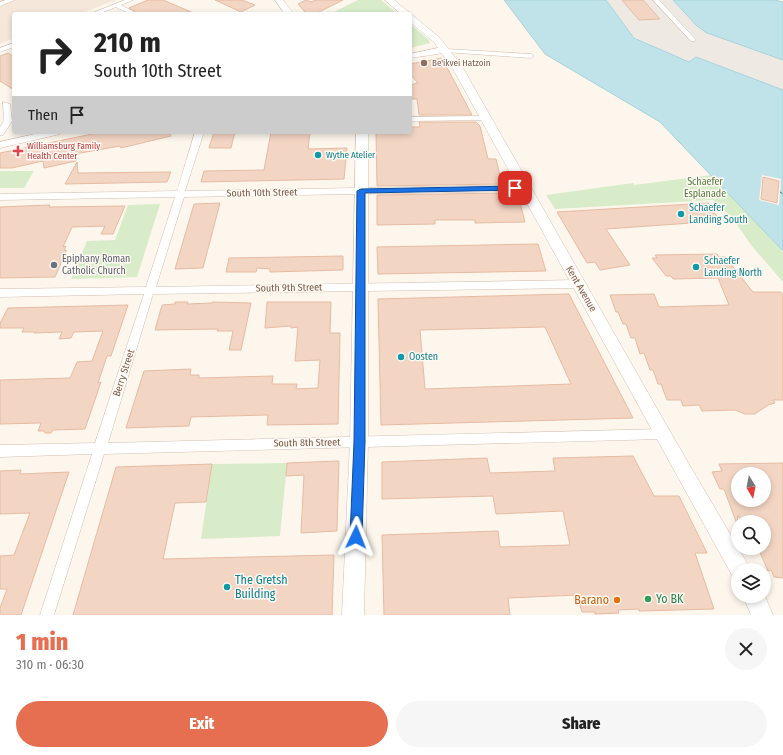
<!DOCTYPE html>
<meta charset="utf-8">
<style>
body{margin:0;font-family:"Fira Sans Condensed",sans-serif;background:#f6f6f6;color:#222;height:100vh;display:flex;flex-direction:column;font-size:15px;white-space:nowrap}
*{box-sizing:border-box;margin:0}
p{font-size:13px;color:#767676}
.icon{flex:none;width:22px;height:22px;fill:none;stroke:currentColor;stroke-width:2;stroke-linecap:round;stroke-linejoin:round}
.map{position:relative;height:615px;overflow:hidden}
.details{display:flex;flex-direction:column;background:#fff;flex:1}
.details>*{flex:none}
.hud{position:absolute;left:12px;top:12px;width:400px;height:122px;border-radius:4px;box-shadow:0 2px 6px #0003;background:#fff;color:#222;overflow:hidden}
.needle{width:26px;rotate:170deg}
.fabs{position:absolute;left:731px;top:467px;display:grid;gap:8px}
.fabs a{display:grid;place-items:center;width:40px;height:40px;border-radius:50%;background:#fff;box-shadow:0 2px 6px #0003;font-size:20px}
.pin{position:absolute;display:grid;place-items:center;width:34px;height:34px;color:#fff;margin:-17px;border-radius:8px;box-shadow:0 2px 6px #0006}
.me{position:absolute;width:44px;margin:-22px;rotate:2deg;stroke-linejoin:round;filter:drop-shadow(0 0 3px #0008)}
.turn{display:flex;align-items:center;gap:14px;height:84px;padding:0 16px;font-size:18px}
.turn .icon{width:52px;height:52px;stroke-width:2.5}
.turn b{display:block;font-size:28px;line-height:34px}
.then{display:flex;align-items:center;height:38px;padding:0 16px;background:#0003;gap:8px;font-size:15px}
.round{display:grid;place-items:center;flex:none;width:42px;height:42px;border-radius:21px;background:#f6f6f6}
.overview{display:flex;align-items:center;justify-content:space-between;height:68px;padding:0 16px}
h1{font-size:24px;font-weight:800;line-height:30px;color:#e76f51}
.action{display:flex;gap:8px;margin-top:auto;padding:8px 16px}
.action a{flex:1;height:46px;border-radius:24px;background:#e76f51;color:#fff;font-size:16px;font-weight:800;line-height:46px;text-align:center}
.action a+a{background:#f6f6f6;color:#222}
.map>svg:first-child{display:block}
.residential{fill:#f5e8da}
.industrial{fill:#efe9e4}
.green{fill:#d8ecc9}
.water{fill:#bfe3e8;stroke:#a5d3da}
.pier{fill:#fdf6ec}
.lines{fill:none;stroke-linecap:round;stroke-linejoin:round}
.ferry{stroke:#437c86;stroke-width:1;stroke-dasharray:3 2.5;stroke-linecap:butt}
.building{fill:#f3d5c3;stroke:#e6bba3;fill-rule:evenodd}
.minor-casing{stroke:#d1beb0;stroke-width:1}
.tertiary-casing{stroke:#d1beb0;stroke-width:1}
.secondary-casing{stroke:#d6c0b0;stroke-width:1}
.minor{fill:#fff;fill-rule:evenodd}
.tertiary{fill:#fff;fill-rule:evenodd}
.secondary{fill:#fff;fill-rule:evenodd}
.route{fill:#1a73e8;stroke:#114b97}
.education-dot{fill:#8d6e63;stroke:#fffaf3;stroke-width:1.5}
.health-dot{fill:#e0444e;stroke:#fffaf3;stroke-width:1.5}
.culture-dot{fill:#0f9aa8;stroke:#fffaf3;stroke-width:1.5}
.worship-dot{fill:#6b7280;stroke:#fffaf3;stroke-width:1.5}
.leisure-dot{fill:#2e9e5b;stroke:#fffaf3;stroke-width:1.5}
.food-dot{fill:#e8710a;stroke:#fffaf3;stroke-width:1.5}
.labels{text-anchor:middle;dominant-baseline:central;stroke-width:3;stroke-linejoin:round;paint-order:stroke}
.far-education-label{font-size:9px;fill:#785e54;stroke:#fffaf3;text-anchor:start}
.far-health-label{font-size:9px;fill:#be3a42;stroke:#fffaf3;text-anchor:start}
.far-culture-label{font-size:9px;fill:#0d838f;stroke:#fffaf3;text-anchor:start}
.park-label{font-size:10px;fill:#537a41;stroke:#fffaf3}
.street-label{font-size:10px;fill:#7a5c4d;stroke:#fffaf3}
.culture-label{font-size:10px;fill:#0d838f;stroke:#fffaf3;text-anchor:start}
.worship-label{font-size:10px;fill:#5b616d;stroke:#fffaf3;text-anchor:start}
.near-culture-label{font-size:12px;fill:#0d838f;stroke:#fffaf3;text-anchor:start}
.near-leisure-label{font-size:12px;fill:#27864d;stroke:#fffaf3;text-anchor:start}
.near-food-label{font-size:12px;fill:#c56008;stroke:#fffaf3;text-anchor:end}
</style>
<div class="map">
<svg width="783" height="615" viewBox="0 0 783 615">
<rect width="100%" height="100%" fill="#fdf6ec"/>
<path class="residential" d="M0 0H116L79 14H14V38L0 44Z"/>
<path class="industrial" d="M606 0H673L697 26 707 33 783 60V90L696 57 689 62 634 37Z"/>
<g class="green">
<path d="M358 0H381L398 14H330Z"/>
<path d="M410 24 429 40 430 43 410 48Z"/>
<path d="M0 171H34L24 188H0Z"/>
<path d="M712 175 783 252V282L751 245 731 216 713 200 555 209 546 195 633 183 634 185Z"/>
<path d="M160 204 137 277 71 279 87 241 115 240 128 205Z"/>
<path d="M287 463 280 536 201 539 212 464Z"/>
</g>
<g class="water">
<path d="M504 0H606L634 38 689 62 696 57 783 90V251L660 122 545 54Z"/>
<path d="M673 0H775L783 2V60L707 33 697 26Z"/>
</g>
<path class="pier" d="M762 175 781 179 779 205 759 200Z"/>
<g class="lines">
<path class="ferry" d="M780 192 783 194"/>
</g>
<g class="building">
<path d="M148 0H163L196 14H139L129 8Z"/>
<path d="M215 0H242L255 5 241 12Z"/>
<path d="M306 0 311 2 315 0H343L315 14H307L298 4Z"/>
<path d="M622 0H643L660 19 639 20Z"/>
<path d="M8 53 14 57V90L0 81V56Z"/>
<path d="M442 58 472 115H419L417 99H410V85L418 83 410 74V64Z"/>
<path d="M419 122H476L480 126 488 159H496L502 184 377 186 376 132H410V127H420Z"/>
<path d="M102 132H170L171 136 121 148 120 146 75 154 76 161 44 168 43 161 12 168H0V153Z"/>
<path d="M214 132H235L231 148H209Z"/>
<path d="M271 132H310L308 149 347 148 344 179 201 182 204 171 264 170Z"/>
<path d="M77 162 78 173 171 172 167 182 65 184Z"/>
<path d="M763 177 779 181 777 203 761 199Z"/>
<path d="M504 193 506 199H519L525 222 475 223V220H435V224L377 225V195Z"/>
<path d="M220 203 203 268 175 269 194 204Z"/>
<path d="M708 203 720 221 606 229 630 265 600 270 595 262 587 263 557 212Z"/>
<path d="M50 205 49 207 125 206 113 234H101L105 226 72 227 63 247 66 246 64 250H66V252L55 277 0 278V207Z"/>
<path d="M538 244 546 271 378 274 377 247Z"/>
<path d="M717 254 719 257H725L753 292H781L783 296V400H773L775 403 768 405 755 414H745L735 410 702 411 699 405 683 406 681 400H667L661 384H658L653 370H650L644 353 640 354 635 338H631L626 324H623L618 312H616L610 295 654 294 659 307 729 305 718 278 673 279 671 276H666L652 258H657L655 255Z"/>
<path d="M343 256V270L270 272V269L257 268 256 272H226L229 258Z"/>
<path d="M569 294 633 418 381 425 378 299ZM545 327 571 384 425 389 420 330Z"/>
<path d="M175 302H188L187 304 212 303V302L251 303 241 350H229L233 331H217L218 329 155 330 162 305 175 304Z"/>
<path d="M267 302H331L330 333H340L338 424 267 425 268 415 191 417 189 426 126 428 144 371 191 369 190 375H199V378L273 376 272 384H297L296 389 318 388 320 360 295 361 298 327 291 328V326L265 328Z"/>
<path d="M128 305 111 356H107L98 383 101 382 85 429 53 430 51 433H45L44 431H38L41 423 0 424V380L70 378 77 362 92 361 103 331 74 332 71 338 59 339 62 332 34 333 35 332H22L24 328H0V323L8 308Z"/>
<path d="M633 456 654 496H679L707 553H695L714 609 639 611V609L618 610 619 613 595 614V612H582L577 595 508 598 510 615H384L382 535 498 531 500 547 570 545 563 511 496 514 493 496 382 499V462L487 458 490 473 555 471 553 458Z"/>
<path d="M339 461 337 531 301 533 304 475 286 476 287 463Z"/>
<path d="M783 463V578L774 577 771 570 768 571 758 548H764V522H741L738 515 737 524 724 489H720L712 472 722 471 719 464ZM738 474H764V500H738Z"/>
<path d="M212 464 206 502 175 503 163 559 334 555 332 615H73L116 467Z"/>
<path d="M21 470 20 474 69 472 21 615H0V608L7 589H0V556L14 555 30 513 0 514V471Z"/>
</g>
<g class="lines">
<g class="minor-casing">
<g id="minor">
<path d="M6 0H15L0 6V2Z"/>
<path d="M125 0H133L121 5 138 14H130L116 7 98 14H90Z"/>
<path d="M653 0H659L695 39V41H691Z"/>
<path d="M14 43V47L0 52V48Z"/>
<path d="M446 49 531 54 534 56 531 58 444 52V50Z"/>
<path d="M3 102 10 104 12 121 3 135H0V127L4 121Z"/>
<path d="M485 116H488V120L410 121V117Z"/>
<path d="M195 132H203V135L185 191 524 185 528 188 524 191 184 197 156 287 578 280 583 284 578 288 153 294 108 443 662 429 666 430 668 434 666 438 662 439 104 454 54 615H40L92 454 0 457V445L95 443 144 294 0 297V289L146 287 175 197 0 200V194L177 191Z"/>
</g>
</g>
<g class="tertiary-casing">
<g id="tertiary">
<path d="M438 48 450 51C448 53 417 57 410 58V54Z"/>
<path d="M44 132H62L60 134 0 148V142Z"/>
</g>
</g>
<g class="secondary-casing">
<g id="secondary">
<path d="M275 0H283L294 14H285Z"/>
<path d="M385 0H394L440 38 463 68 668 428 747 563 750 570H738V579L733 577 453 69 434 42 410 22V14H401Z"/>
<path d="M356 132H368V442L364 615H342L350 442Z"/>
<path d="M764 594 773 615H751L743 596H764Z"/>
</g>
</g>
<use href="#minor" class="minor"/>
<use href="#tertiary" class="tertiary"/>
<use href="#secondary" class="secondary"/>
</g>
<path class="route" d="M515 186 519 188 518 190 365 193V442L362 537 360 541 356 543 352 541 350 537 354 442 357 191 361 189Z"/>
<circle class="education-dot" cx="424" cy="63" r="4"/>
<path class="health-dot" d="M16 145h4v4h4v4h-4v4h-4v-4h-4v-4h4z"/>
<g class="culture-dot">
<circle cx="318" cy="155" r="4"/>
<circle cx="681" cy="214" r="4"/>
<circle cx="696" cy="267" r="4"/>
<circle cx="401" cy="357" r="4"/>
<circle cx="227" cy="587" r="4"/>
</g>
<circle class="worship-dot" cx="54" cy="265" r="4"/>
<circle class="leisure-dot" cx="648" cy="599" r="4"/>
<circle class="food-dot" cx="617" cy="600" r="4"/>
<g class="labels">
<g class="far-education-label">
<text x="432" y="63">Be'ikvei Hatzoin</text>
</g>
<g class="far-health-label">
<text x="27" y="146">Williamsburg Family<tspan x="27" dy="10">Health Center</tspan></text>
</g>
<g class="far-culture-label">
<text x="326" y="155">Wythe Atelier</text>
</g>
<g class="park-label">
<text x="705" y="182">Schaefer<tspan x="705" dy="12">Esplanade</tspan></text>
</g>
<g class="street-label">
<text transform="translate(262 193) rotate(-1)">South 10th Street</text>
<text transform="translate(289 288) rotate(-1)">South 9th Street</text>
<text transform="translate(581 289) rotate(60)">Kent Avenue</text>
<text transform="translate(124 373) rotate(-72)">Berry Street</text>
<text transform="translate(307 443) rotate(-1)">South 8th Street</text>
</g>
<g class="culture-label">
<text x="689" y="208">Schaefer<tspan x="689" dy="12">Landing South</tspan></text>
<text x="704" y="261">Schaefer<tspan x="704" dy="12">Landing North</tspan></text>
<text x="409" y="357">Oosten</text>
</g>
<g class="worship-label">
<text x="62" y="259">Epiphany Roman<tspan x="62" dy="12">Catholic Church</tspan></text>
</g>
<g class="near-culture-label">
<text x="235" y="580">The Gretsh<tspan x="235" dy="14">Building</tspan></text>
</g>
<g class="near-leisure-label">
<text x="656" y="599">Yo BK</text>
</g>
<g class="near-food-label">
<text x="609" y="600">Barano</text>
</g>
</g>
</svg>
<div class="fabs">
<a><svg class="needle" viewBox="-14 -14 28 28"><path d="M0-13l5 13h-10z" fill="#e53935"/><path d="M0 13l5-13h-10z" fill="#767676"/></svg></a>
<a><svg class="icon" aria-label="search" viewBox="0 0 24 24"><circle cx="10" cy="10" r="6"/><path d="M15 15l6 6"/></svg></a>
<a><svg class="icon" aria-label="layers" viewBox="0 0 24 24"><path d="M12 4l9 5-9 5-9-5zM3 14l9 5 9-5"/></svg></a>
</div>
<div class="pin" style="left:515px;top:188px;background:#d93025"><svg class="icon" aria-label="arrive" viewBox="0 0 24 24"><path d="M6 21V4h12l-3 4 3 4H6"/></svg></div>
<svg class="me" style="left:356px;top:537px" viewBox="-20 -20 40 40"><path d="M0-17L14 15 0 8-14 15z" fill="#1a73e8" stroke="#fff" stroke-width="4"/></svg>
<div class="hud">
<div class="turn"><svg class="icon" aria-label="right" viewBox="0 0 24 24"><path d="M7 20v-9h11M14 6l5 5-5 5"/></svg><div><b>210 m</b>South 10th Street</div></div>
<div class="then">Then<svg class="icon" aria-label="arrive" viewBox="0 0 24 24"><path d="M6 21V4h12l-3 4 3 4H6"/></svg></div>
</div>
</div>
<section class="details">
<div class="overview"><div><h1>1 min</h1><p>310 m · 06:30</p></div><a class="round"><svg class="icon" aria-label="close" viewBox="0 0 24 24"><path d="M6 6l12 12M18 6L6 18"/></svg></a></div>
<div class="action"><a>Exit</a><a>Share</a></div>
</section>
